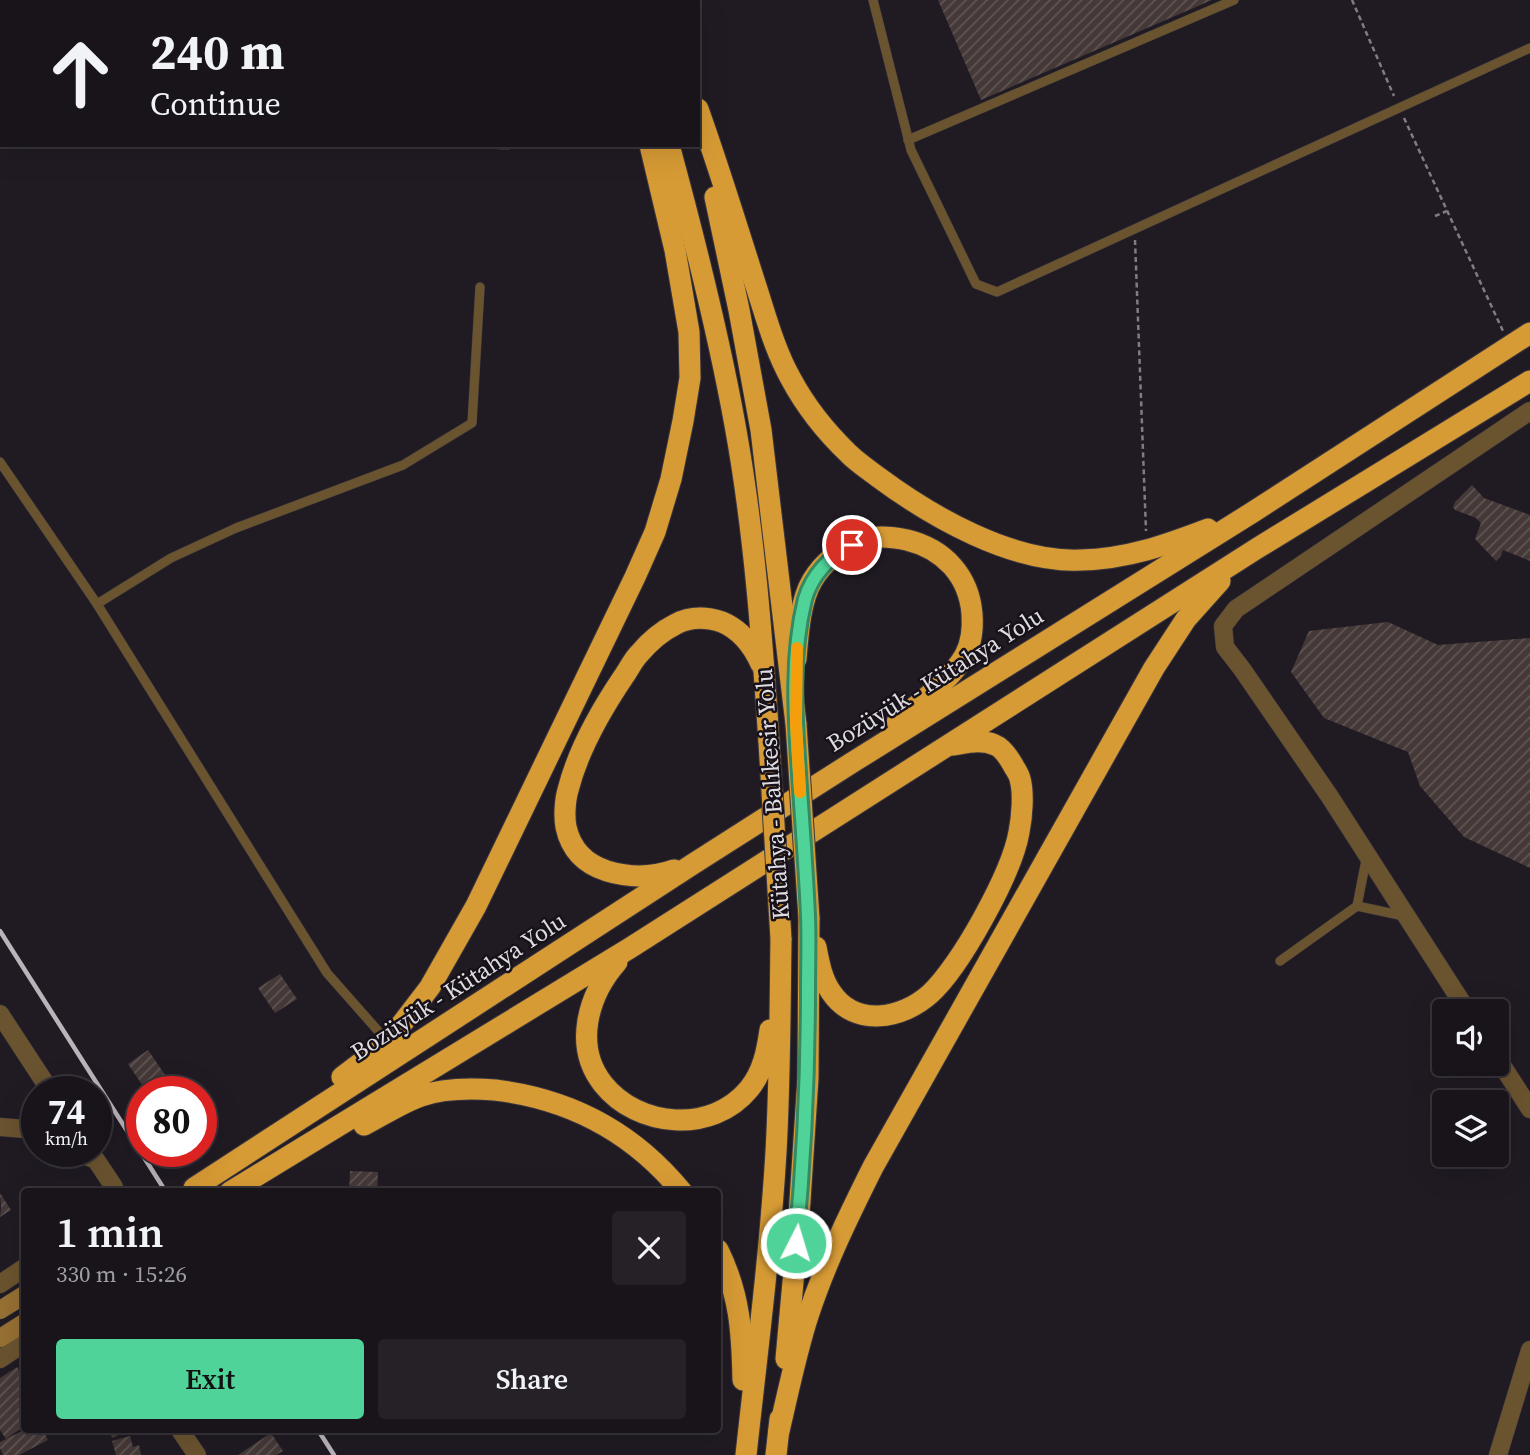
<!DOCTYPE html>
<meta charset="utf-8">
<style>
body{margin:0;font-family:"Source Serif 4",serif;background:#252127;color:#f1f3f6;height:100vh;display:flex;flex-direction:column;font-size:26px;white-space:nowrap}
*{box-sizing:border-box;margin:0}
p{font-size:23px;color:#9f9ea2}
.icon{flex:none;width:38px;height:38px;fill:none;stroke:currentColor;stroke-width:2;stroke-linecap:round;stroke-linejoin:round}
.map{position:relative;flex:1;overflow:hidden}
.side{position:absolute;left:21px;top:1188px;width:700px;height:245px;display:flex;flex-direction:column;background:#18141a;border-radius:7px;box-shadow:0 7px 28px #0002,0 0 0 2px #363339}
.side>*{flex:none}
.guide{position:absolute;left:0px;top:0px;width:700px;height:147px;box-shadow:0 7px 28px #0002,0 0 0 2px #363339;background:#18141a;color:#f1f3f6;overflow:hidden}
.buttons{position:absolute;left:1432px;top:999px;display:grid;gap:14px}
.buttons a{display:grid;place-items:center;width:77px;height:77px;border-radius:7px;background:#18141a;box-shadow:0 7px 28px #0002,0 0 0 2px #363339;font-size:35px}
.speed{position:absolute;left:21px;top:1076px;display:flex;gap:14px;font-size:35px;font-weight:700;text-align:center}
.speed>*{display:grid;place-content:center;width:91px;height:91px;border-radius:50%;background:#18141a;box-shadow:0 7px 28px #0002,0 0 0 2px #363339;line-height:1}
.speed small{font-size:18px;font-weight:400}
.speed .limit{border:10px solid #d22;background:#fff;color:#111}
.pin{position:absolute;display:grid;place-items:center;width:60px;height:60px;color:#fff;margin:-30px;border:4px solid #fff;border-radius:50%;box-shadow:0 2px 7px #0007}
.me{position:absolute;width:77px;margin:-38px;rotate:5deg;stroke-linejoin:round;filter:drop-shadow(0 0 5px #0008)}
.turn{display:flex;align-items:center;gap:24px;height:147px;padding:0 35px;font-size:32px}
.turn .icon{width:91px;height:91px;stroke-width:2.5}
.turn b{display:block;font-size:49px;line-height:60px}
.round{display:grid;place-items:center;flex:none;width:74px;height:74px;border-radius:7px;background:#252127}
.overview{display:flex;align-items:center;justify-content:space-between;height:119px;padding:0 35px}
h1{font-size:42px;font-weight:600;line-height:52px}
.cta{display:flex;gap:14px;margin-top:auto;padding:14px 35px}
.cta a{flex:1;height:80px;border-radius:7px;background:#50d398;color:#111;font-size:28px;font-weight:600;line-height:80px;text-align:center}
.cta a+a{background:#252127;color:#f1f3f6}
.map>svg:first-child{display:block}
.building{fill:url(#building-hatch)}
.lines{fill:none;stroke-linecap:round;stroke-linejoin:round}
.lane-casing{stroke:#3b363e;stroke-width:10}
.street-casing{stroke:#3b363e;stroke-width:19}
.secondary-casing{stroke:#3b363e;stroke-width:19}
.highway-casing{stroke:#3b363e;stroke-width:23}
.path{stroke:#807c82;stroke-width:2.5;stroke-dasharray:5 3.5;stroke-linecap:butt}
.lane{stroke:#6a532f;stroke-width:9}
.street{stroke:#6a532f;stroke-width:18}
.secondary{stroke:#967034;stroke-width:18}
.highway{stroke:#d79b35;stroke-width:21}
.rail{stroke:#b8b4ba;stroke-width:4.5}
.highway-bridge-casing{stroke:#3b363e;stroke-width:23;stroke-linecap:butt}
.highway-bridge{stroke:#d79b35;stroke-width:21}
.route-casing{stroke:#348963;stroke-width:18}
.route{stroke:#50d398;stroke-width:12}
.slow{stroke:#f59e0b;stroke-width:12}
.labels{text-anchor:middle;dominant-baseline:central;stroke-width:5;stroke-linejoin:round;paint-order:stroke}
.street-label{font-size:24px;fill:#dfdce1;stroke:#17121a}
</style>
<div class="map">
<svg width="1530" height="1455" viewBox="0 0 1530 1455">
<defs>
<pattern id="building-hatch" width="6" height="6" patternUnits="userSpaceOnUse" patternTransform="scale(1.75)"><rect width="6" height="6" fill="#453938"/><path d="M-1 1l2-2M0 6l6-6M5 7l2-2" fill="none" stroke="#5f5554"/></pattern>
</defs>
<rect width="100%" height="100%" fill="#201b23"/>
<g class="building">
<path d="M938 0H1212L981 100Z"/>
<path d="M464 145H510L509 150 464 147Z"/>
<path d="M1472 485 1484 498 1530 515V561L1503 550 1501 556 1496 561 1475 539 1481 523 1476 518 1455 510 1453 507 1455 502Z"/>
<path d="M1388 622 1438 645 1530 638V868L1464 837 1420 786 1408 752 1324 718 1291 672 1309 631Z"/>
<path d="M280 974 297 999 275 1013 258 988Z"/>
<path d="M148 1050 176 1091 175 1092H147L128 1064Z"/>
<path d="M350 1171 378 1172 377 1192H349Z"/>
<path d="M0 1193 11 1210 0 1217 1 1207Z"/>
<path d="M17 1367 24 1378V1392L20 1395 24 1403V1426L6 1439 0 1430V1378Z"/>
<path d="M24 1430H43L48 1440 19 1455H3L0 1448V1442Z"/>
<path d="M106 1430H125L113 1438Z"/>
<path d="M271 1433 283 1451 276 1455H238Z"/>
<path d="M130 1436 133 1447 139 1445 141 1455H116L112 1441Z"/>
</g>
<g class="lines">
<g class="lane-casing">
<g id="lane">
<path d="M873 0 911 150 976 284 997 292 1530 48"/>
<path d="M908 140 1234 0"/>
<path d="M0 462 97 604 327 973 387 1041"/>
<path d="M97 604 171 558 236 528 403 465 472 423 480 287"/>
<path d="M1357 906 1404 916"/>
<path d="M1280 961 1357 906 1367 855"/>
</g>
</g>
<g class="street-casing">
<g id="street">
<path d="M1468 1012 1330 797 1242 669 1225 647 1223 626 1236 609 1530 411"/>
<path d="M0 1014 51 1092"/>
<path d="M1496 1056 1530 1109"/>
<path d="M0 1127 25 1129 37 1134"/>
<path d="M77 1152 96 1160 114 1187"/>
<path d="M0 1284 24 1268"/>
<path d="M0 1359 24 1343"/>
<path d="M180 1430 197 1455"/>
<path d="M1498 1455 1530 1350"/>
</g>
</g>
<g class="secondary-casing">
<g id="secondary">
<path d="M0 1310 24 1295"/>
<path d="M0 1338 24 1323"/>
</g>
</g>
<g class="highway-casing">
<g id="highway">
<path d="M627 0 628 2"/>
<path d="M660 0 661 2"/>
<path d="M698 109C718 165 736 223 754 280 765 313 774 349 791 379 806 407 826 432 849 454 858 463 869 470 878 477 932 517 1012 563 1081 560 1127 559 1166 545 1208 529"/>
<path d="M669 145C694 237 718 331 735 425 754 529 762 637 769 742"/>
<path d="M715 197 739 310 761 430 796 724"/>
<path d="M796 659C798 636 800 601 812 581 823 562 844 545 865 539 879 535 893 537 907 540 944 549 969 576 972 614 973 628 972 642 965 655 952 679 918 704 897 722"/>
<path d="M674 870C651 878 630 878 607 871 585 864 571 850 566 827 564 817 565 800 568 790 578 750 601 710 624 676 629 669 633 660 639 654 649 642 662 631 676 624 691 616 707 617 722 622 741 630 753 646 761 664"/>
<path d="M816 947C819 963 822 979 831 992 855 1028 902 1019 930 994 960 967 1012 873 1019 832 1022 817 1024 793 1020 779 1019 774 1015 769 1013 765 1009 758 1003 748 995 745 982 739 966 743 953 745"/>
<path d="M617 962C588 995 573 1046 603 1084 638 1128 712 1134 749 1089 763 1072 767 1051 770 1030"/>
<path d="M342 1077 388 1042 430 987 476 906 635 577 655 532 671 479 683 421 690 378 689 332 675 250 650 145"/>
<path d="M364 1125C382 1116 401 1103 421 1096 444 1088 470 1088 495 1090 570 1099 634 1133 682 1192"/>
<path d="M194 1188 693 864 853 762 1253 512 1530 333"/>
<path d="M230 1192 630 948 1256 549 1530 381"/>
<path d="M718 1250C740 1294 742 1333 743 1380"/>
<path d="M786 1359 799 1216 808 1078 809 918"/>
<path d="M779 1431C788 1393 796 1353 808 1316 825 1264 849 1215 873 1167L1154 668 1186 619 1220 581"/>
<path d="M746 1455C757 1354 770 1253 776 1152 780 1081 780 1010 781 939"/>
<path d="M776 1455 780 1419"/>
</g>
</g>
<g class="path">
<path d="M1352 0 1394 96"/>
<path d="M1404 118 1503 331"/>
<path d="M1435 216 1447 211"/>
<path d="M1135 240 1146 531"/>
</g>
<use href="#lane" class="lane"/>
<use href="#street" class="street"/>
<use href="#secondary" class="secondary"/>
<use href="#highway" class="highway"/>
<g class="rail">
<path d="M0 931 166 1192"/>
<path d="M318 1430 334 1455"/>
</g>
<g class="highway-bridge-casing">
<g id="highway-bridge">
<path d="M796 724 809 918"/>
<path d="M769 742 781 939"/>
</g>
</g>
<use href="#highway-bridge" class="highway-bridge"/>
</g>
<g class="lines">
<g class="route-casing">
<path id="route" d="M796 1243C804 1159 808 1075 808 990 808 965 809 940 808 916 806 868 802 821 799 773 795 716 791 656 805 599 812 575 830 556 852 545"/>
</g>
<use href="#route" class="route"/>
<path class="slow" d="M797 648 796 724 800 792"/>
</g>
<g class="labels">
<g class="street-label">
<text transform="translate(935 679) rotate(-32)">Bozüyük - Kütahya Yolu</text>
<text transform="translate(772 794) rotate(-94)">Kütahya - Balıkesir Yolu</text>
<text transform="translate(458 986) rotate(-33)">Bozüyük - Kütahya Yolu</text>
</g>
</g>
</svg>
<div class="buttons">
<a><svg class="icon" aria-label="sound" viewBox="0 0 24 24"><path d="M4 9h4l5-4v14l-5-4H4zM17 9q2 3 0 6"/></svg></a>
<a><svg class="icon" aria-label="layers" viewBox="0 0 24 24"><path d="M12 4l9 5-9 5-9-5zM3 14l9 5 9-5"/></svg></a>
</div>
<div class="speed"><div>74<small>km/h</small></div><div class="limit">80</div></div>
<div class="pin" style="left:852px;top:545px;background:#d93025"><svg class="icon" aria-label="arrive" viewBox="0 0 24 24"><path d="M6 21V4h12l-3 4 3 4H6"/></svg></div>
<svg class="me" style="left:796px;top:1243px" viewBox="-20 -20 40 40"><circle r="17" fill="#50d398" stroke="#fff" stroke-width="3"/><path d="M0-11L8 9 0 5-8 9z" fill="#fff"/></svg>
<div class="guide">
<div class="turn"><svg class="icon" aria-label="ahead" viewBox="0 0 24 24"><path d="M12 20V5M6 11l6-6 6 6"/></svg><div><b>240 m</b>Continue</div></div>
</div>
<section class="side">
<div class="overview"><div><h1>1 min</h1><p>330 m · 15:26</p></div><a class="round"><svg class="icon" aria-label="close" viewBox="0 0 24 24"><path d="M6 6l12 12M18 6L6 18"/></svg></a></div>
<div class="cta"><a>Exit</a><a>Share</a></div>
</section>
</div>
